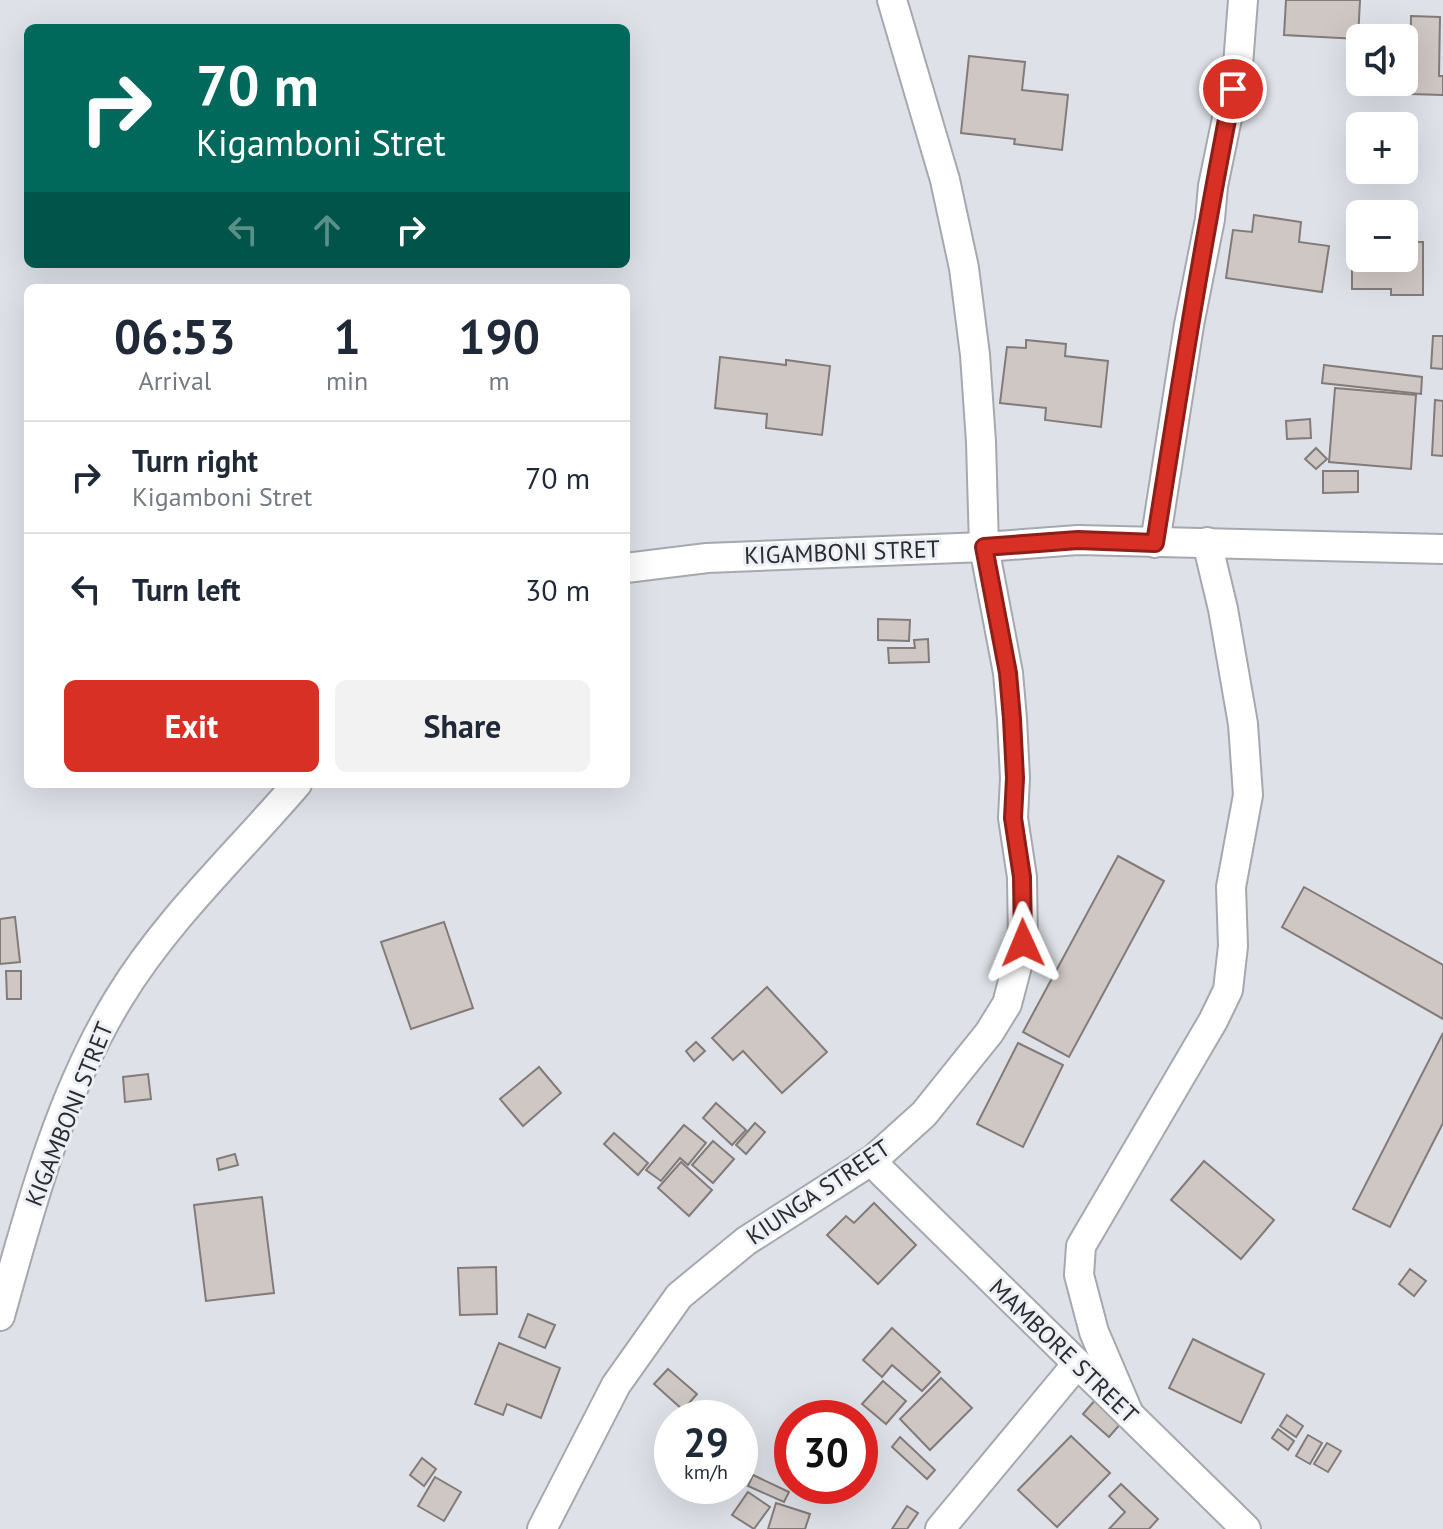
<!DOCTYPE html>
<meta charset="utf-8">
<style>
body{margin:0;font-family:"PT Sans",sans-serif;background:#f2f2f3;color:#1f2937;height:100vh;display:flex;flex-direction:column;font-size:30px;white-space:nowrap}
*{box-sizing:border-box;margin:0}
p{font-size:26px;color:#747a83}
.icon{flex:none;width:44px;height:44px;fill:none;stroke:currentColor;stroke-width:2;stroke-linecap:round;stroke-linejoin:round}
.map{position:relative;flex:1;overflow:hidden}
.panel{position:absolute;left:24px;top:284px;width:606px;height:504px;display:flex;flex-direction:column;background:#fff;border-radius:12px;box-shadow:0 8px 32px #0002}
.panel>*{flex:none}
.banner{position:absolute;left:24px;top:24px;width:606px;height:244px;border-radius:12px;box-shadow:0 8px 32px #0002;background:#00695c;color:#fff;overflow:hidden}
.fabs{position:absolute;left:1346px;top:24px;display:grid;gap:16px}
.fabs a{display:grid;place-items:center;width:72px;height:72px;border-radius:12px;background:#fff;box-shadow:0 8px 32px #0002;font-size:40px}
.speed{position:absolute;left:654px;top:1400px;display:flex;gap:16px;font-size:40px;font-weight:700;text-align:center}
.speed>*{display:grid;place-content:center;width:104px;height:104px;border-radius:50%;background:#fff;box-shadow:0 8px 32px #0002;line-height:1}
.speed small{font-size:20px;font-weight:400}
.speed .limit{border:12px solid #d22;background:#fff;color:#111}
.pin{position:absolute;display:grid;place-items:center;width:68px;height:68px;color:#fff;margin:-34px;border:4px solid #fff;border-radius:50%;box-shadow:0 2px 8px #0007}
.me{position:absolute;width:88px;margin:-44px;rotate:359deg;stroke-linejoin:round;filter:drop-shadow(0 0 6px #0008)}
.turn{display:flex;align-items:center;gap:28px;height:168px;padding:0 40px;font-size:36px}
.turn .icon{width:104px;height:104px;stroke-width:2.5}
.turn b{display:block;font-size:56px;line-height:68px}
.lanes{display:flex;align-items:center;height:76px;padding:0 40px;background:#0003;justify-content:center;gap:40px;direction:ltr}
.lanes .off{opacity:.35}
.eta{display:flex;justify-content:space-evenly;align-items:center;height:136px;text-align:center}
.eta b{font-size:48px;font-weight:700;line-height:56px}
.action{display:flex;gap:16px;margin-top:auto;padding:16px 40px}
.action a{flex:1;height:92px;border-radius:12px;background:#d93025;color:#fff;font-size:32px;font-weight:700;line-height:92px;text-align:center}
.action a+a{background:#f2f2f3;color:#1f2937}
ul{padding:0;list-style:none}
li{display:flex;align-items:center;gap:24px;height:112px;padding:0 40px;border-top:2px solid #e0e1e3}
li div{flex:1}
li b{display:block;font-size:30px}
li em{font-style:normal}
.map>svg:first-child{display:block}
.building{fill:#cec7c4;stroke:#827b79;stroke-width:2}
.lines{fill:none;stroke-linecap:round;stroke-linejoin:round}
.minor-casing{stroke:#a5a8ae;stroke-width:32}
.minor{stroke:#fff;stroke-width:28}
.route-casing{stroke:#8d1f18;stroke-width:20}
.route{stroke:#d93025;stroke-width:14}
.labels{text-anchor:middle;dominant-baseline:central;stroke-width:6;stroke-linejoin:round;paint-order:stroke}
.street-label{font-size:24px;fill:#2b2c2e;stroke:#eceff5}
</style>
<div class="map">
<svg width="1443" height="1529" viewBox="0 0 1443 1529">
<rect width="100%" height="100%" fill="#dee2e8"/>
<g class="building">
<path d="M1286 0H1360L1358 39 1284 35Z"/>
<path d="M1411 16 1440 17 1439 76H1443V95L1410 94Z"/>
<path d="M969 56 1025 62 1022 90 1068 95 1062 150 1014 144 1015 139 961 133Z"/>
<path d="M1254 215 1301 222 1299 242 1329 246 1322 292 1226 278 1233 230 1252 232Z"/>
<path d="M1404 242H1423V295H1391V289H1352V260L1404 258Z"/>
<path d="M1433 336H1443V369L1431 368Z"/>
<path d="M1026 340 1066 344 1065 356 1108 361 1101 427 1045 420 1046 408 1000 403 1007 347 1026 348Z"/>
<path d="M720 357 786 365V360L830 366 822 435 766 428 767 414 715 408Z"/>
<path d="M1324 365 1422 377 1421 394 1322 383Z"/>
<path d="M1335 388 1416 395 1411 469 1329 462Z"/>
<path d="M1435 400 1443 401V456L1432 455Z"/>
<path d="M1310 419 1311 438 1287 439 1286 421Z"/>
<path d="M1316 448 1327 459 1316 469 1305 459Z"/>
<path d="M1323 471H1358V492L1323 493Z"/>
<path d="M878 619 910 620 909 641 878 640Z"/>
<path d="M928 639 929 662 889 663 888 648H915L914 640Z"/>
<path d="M1118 856 1164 881 1069 1057 1023 1032Z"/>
<path d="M1304 887 1443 965V1019L1282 927Z"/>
<path d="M15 917 20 962 0 964V919Z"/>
<path d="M444 922 473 1008 411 1029 381 942Z"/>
<path d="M6 971H21V999H7Z"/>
<path d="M767 987 827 1052 782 1093 743 1051 733 1060 712 1038Z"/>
<path d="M1443 1033V1123L1390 1227 1353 1209Z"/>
<path d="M696 1042 705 1051 694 1061 686 1051Z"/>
<path d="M1018 1043 1063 1065 1023 1147 977 1124Z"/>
<path d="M539 1067 561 1093 523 1126 500 1099Z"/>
<path d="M148 1074 151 1099 125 1102 123 1077Z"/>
<path d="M716 1103 746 1130 732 1145 703 1118Z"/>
<path d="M755 1123 765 1132 746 1154 736 1145Z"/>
<path d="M684 1125 706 1143 688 1165 680 1158 661 1181 646 1170Z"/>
<path d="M614 1133 648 1163 638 1175 604 1144Z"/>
<path d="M713 1141 734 1159 713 1183 692 1165Z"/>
<path d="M235 1154 238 1165 219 1170 217 1159Z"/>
<path d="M1204 1161 1274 1220 1241 1259 1171 1200Z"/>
<path d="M681 1162 712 1190 689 1216 658 1188Z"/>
<path d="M262 1197 274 1293 206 1301 194 1205Z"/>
<path d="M874 1203 916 1245 878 1284 827 1235 846 1216 854 1223Z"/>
<path d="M496 1267 497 1314 460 1315 458 1268Z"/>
<path d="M1410 1269 1426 1281 1414 1296 1399 1284Z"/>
<path d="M528 1314 555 1325 545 1348 519 1337Z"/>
<path d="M892 1328 940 1372 922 1391 892 1365 882 1377 863 1360Z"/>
<path d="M1193 1339 1264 1374 1241 1423 1169 1388Z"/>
<path d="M499 1343 560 1368 541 1418 507 1404 503 1415 475 1404Z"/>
<path d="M668 1369 697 1394 683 1410 654 1384Z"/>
<path d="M941 1378 972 1408 930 1450 900 1419Z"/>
<path d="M883 1381 906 1401 886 1424 862 1404Z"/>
<path d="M1096 1399 1122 1422 1109 1437 1083 1414Z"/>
<path d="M1287 1415 1303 1426 1296 1437 1280 1426Z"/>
<path d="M1278 1429 1294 1441 1288 1450 1272 1438Z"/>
<path d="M1308 1435 1322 1443 1310 1464 1296 1456Z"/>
<path d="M1071 1436 1110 1473 1057 1527 1018 1490Z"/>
<path d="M900 1437 935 1470 927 1479 892 1447Z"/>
<path d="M1327 1443 1341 1451 1328 1472 1314 1464Z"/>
<path d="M422 1458 436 1469 424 1486 410 1475Z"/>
<path d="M753 1475 789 1492 784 1502 748 1486Z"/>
<path d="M435 1477 461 1492 444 1521 418 1506Z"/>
<path d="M1121 1484 1158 1519 1149 1529H1109L1125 1512 1109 1496Z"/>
<path d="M748 1492 770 1507 754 1529 732 1515Z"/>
<path d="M776 1503 810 1514 805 1529H768Z"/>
<path d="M907 1506 918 1513 907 1529H892Z"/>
</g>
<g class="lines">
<g class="minor-casing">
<g id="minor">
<path d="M1155 543 1189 325 1210 219 1213 186 1238 65 1243 0"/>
<path d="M626 568 707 558 984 547 1078 540 1443 549"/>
<path d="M882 1172 1246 1529"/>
<path d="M0 1316C30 1208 60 1094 119 998 167 919 237 854 297 784"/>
<path d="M1129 1414 1094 1332 1079 1275 1081 1246 1213 1021 1228 990 1233 946 1231 887 1248 795 1243 724 1223 609 1207 542"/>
<path d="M542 1529 616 1385 679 1296 746 1241 874 1159 924 1114 989 1033 1007 1004 1023 943 1022 877 1013 818 1015 778 1012 719 1008 673 984 547 981 442 975 355 964 268 945 180 892 0"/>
<path d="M940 1529 1077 1364"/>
</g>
</g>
<use href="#minor" class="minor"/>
</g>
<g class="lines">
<g class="route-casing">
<path id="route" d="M1023 943 1022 877 1013 818 1015 778 1012 719 1008 673 984 547 1078 540 1155 543C1179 391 1203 240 1233 89"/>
</g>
<use href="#route" class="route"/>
</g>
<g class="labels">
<g class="street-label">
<text transform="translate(842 552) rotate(-2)">KIGAMBONI STRET</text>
<text transform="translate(69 1114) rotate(-68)">KIGAMBONI STRET</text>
<text transform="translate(818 1192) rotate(-34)">KIUNGA STREET</text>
<text transform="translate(1064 1351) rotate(44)">MAMBORE STREET</text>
</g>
</g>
</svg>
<div class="fabs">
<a><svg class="icon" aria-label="sound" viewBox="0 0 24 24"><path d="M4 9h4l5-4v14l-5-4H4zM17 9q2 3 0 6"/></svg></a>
<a>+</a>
<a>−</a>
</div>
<div class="speed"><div>29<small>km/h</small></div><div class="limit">30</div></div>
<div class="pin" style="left:1233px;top:89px;background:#d93025"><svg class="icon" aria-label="arrive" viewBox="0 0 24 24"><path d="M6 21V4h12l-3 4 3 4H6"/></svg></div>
<svg class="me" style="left:1023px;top:943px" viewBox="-20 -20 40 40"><path d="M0-17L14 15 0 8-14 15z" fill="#d93025" stroke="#fff" stroke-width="4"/></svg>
<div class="banner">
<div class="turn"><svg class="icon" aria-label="right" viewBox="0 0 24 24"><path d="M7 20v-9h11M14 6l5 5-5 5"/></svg><div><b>70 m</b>Kigamboni Stret</div></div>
<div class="lanes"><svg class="icon off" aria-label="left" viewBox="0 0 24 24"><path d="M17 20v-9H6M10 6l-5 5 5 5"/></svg><svg class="icon off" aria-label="ahead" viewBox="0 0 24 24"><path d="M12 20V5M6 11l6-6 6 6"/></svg><svg class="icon" aria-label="right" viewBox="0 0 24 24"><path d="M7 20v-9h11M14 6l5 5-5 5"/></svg></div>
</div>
<section class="panel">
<div class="eta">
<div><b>06:53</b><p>Arrival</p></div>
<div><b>1</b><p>min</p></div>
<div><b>190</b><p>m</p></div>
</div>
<ul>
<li><svg class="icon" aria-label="right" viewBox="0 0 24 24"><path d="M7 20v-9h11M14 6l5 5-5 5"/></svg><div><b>Turn right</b><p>Kigamboni Stret</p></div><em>70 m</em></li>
<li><svg class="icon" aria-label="left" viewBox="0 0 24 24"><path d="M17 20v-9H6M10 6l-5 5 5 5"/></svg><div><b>Turn left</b></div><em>30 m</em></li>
</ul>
<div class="action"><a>Exit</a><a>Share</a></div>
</section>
</div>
